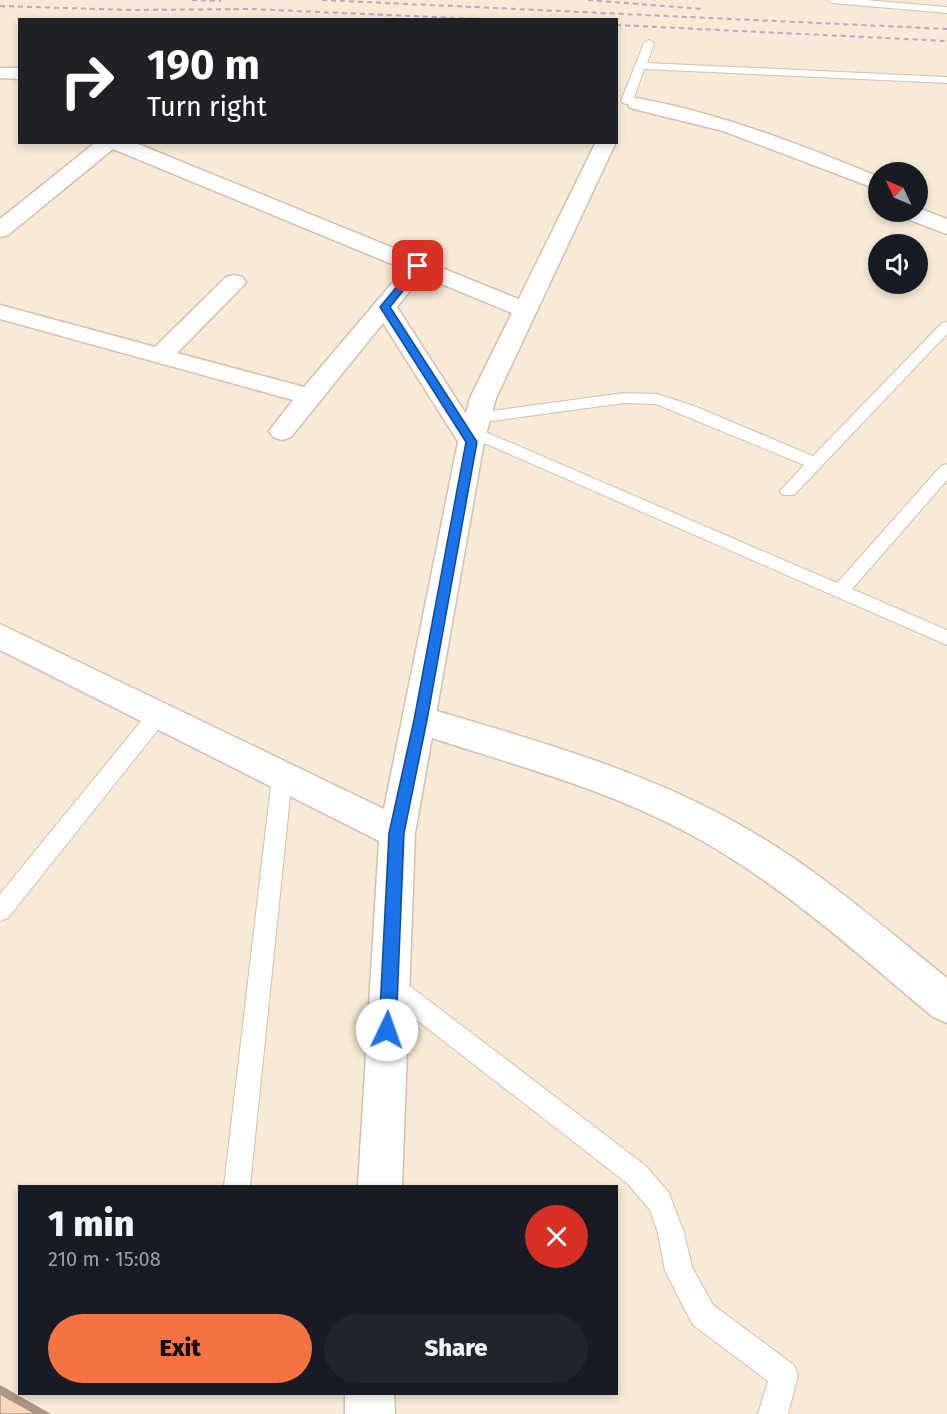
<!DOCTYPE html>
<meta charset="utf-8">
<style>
body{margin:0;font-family:"Fira Sans",sans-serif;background:#20242c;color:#f1f3f6;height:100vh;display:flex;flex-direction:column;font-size:22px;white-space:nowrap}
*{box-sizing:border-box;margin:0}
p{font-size:20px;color:#9ea1a6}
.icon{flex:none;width:33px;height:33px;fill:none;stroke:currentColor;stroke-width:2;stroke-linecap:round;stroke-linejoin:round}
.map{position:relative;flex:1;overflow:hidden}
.panel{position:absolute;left:18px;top:1185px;width:600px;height:210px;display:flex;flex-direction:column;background:#171b24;border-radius:0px;box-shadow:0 3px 9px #0003}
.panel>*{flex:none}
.guide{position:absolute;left:18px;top:18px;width:600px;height:126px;border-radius:0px;box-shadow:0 3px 9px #0003;background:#202124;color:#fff;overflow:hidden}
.needle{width:39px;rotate:314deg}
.tools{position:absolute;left:868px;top:162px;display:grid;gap:12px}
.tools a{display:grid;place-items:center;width:60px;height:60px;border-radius:50%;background:#171b24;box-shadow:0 3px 9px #0003;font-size:30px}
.pin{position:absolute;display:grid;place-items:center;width:51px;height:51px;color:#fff;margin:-26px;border-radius:12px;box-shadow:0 3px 9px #0006}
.me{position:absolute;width:66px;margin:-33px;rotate:3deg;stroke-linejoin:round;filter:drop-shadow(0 0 4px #0008)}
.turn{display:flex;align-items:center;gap:21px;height:126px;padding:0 30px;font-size:27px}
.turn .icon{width:78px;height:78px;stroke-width:2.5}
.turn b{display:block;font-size:42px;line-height:51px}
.round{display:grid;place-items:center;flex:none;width:63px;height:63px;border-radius:32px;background:#20242c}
.summary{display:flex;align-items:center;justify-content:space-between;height:102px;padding:0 30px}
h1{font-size:36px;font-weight:800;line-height:45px}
.cta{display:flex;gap:12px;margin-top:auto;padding:12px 30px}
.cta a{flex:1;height:69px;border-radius:36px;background:#f57342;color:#111;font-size:24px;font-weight:800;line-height:69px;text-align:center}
.cta a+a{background:#20242c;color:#f1f3f6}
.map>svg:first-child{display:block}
.residential{fill:#f7ead6;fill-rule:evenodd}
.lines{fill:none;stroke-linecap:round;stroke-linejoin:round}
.service-casing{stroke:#d3bfac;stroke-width:2}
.minor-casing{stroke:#d3bfac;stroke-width:3}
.tertiary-casing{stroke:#d3bfac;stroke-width:3}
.service{fill:#fff;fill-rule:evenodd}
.minor{fill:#fff;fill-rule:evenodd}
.tertiary{fill:#fff;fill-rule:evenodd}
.rail{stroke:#bba4cb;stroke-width:2;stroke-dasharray:5 4;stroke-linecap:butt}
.shaded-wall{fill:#ad9684}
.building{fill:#f7d7bd;stroke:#ad9684;stroke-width:1.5}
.route{fill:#1a73e8;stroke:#114b97;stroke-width:1.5}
</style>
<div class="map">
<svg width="947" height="1414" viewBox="0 0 947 1414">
<rect width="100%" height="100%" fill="#fff7e9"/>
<path class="residential" d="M0 0H947V1414H0ZM20 20H616V142H20ZM879 172H918V212H879ZM879 244H918V284H879ZM20 1186H616V1394H20Z"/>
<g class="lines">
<g class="service-casing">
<g id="service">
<path d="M827 0H866L947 7V13L832 3Z"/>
<path d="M649 40 654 43 647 63 947 77V83L644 69 633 101 627 104 623 103 621 101 644 43Z"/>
<path d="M947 322V334L794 495H782L780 491 804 465 656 404 624 403 477 423 469 418 477 413 624 393 657 394 694 406 813 456 942 323Z"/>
<path d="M474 427 837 583 941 466 947 464V480L852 589 947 630V645L468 436 466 432 468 428Z"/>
<path d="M158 707 165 709 168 715 165 721 8 918 0 921V894L151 709Z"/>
<path d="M282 768 289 771 292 777 250 1186H224L272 777 275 771Z"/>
<path d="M390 974 398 977 646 1166 669 1193 684 1233 692 1267 713 1305 794 1365 798 1375 788 1414H758L768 1381 693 1325 665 1271 658 1233 650 1210 628 1184 382 993 378 985 382 977Z"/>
</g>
</g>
<g class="minor-casing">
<g id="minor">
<path d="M96 142H133L533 305 537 310 533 315 525 317 517 315 422 276 397 307 484 442 480 448 471 451 462 448 383 323 291 437 282 440 273 437 269 431 293 400 0 319V305L155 347 226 277 234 275 242 277 246 282 242 287 177 353 304 387 404 269 113 149 8 235 0 237V219Z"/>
<path d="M420 706C531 739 646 770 747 829 819 870 882 926 947 978V1023L933 1017C854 951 777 880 686 832 598 785 502 762 408 730L403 720 408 710Z"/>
</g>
</g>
<g class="tertiary-casing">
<g id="tertiary">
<path d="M0 68H20V79L0 78Z"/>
<path d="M637 98C722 114 800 144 879 177V190L723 131 630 108 628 104 630 100Z"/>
<path d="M596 142H616L496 398 484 442 415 833 402 1186H358L379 841 0 650V624L384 809 458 442 470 398Z"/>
<path d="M918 208 947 219V234L902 217 899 212H918Z"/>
<path d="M345 1394H394L395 1414H345Z"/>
</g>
</g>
<use href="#service" class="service"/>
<use href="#minor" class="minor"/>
<use href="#tertiary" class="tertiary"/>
<g class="rail">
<path d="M192 0 221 1"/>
<path d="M322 0 947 29"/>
<path d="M588 0 702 9"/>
<path d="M0 6 131 10 251 9 503 20"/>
<path d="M616 25 947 41"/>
</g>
</g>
<path class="shaded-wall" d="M0 1385 51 1414H36L0 1394Z"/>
<path class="building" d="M0 1394 36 1414H0Z"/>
<path class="route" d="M415 264 423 266 390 307 477 442 427 720 404 833 396 1030 393 1036 387 1038 382 1036 379 1030 389 833 414 720 466 442 380 307Z"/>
</svg>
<div class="tools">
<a><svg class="needle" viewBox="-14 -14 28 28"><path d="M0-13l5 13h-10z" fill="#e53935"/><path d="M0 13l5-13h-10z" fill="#9ea1a6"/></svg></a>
<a><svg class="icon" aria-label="sound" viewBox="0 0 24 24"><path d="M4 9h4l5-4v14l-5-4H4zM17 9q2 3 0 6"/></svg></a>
</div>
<div class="pin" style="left:418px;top:266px;background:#d93025"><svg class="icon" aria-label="arrive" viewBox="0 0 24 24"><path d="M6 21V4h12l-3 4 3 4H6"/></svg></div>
<svg class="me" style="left:387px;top:1030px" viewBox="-20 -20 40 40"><circle r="19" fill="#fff"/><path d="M0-13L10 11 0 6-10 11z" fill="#1a73e8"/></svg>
<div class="guide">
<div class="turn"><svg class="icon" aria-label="right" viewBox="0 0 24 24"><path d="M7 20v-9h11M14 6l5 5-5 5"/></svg><div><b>190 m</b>Turn right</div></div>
</div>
<section class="panel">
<div class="summary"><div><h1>1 min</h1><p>210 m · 15:08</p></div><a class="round" style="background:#d93025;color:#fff"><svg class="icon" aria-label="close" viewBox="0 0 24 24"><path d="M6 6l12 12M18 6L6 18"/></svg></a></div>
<div class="cta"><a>Exit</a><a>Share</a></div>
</section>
</div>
